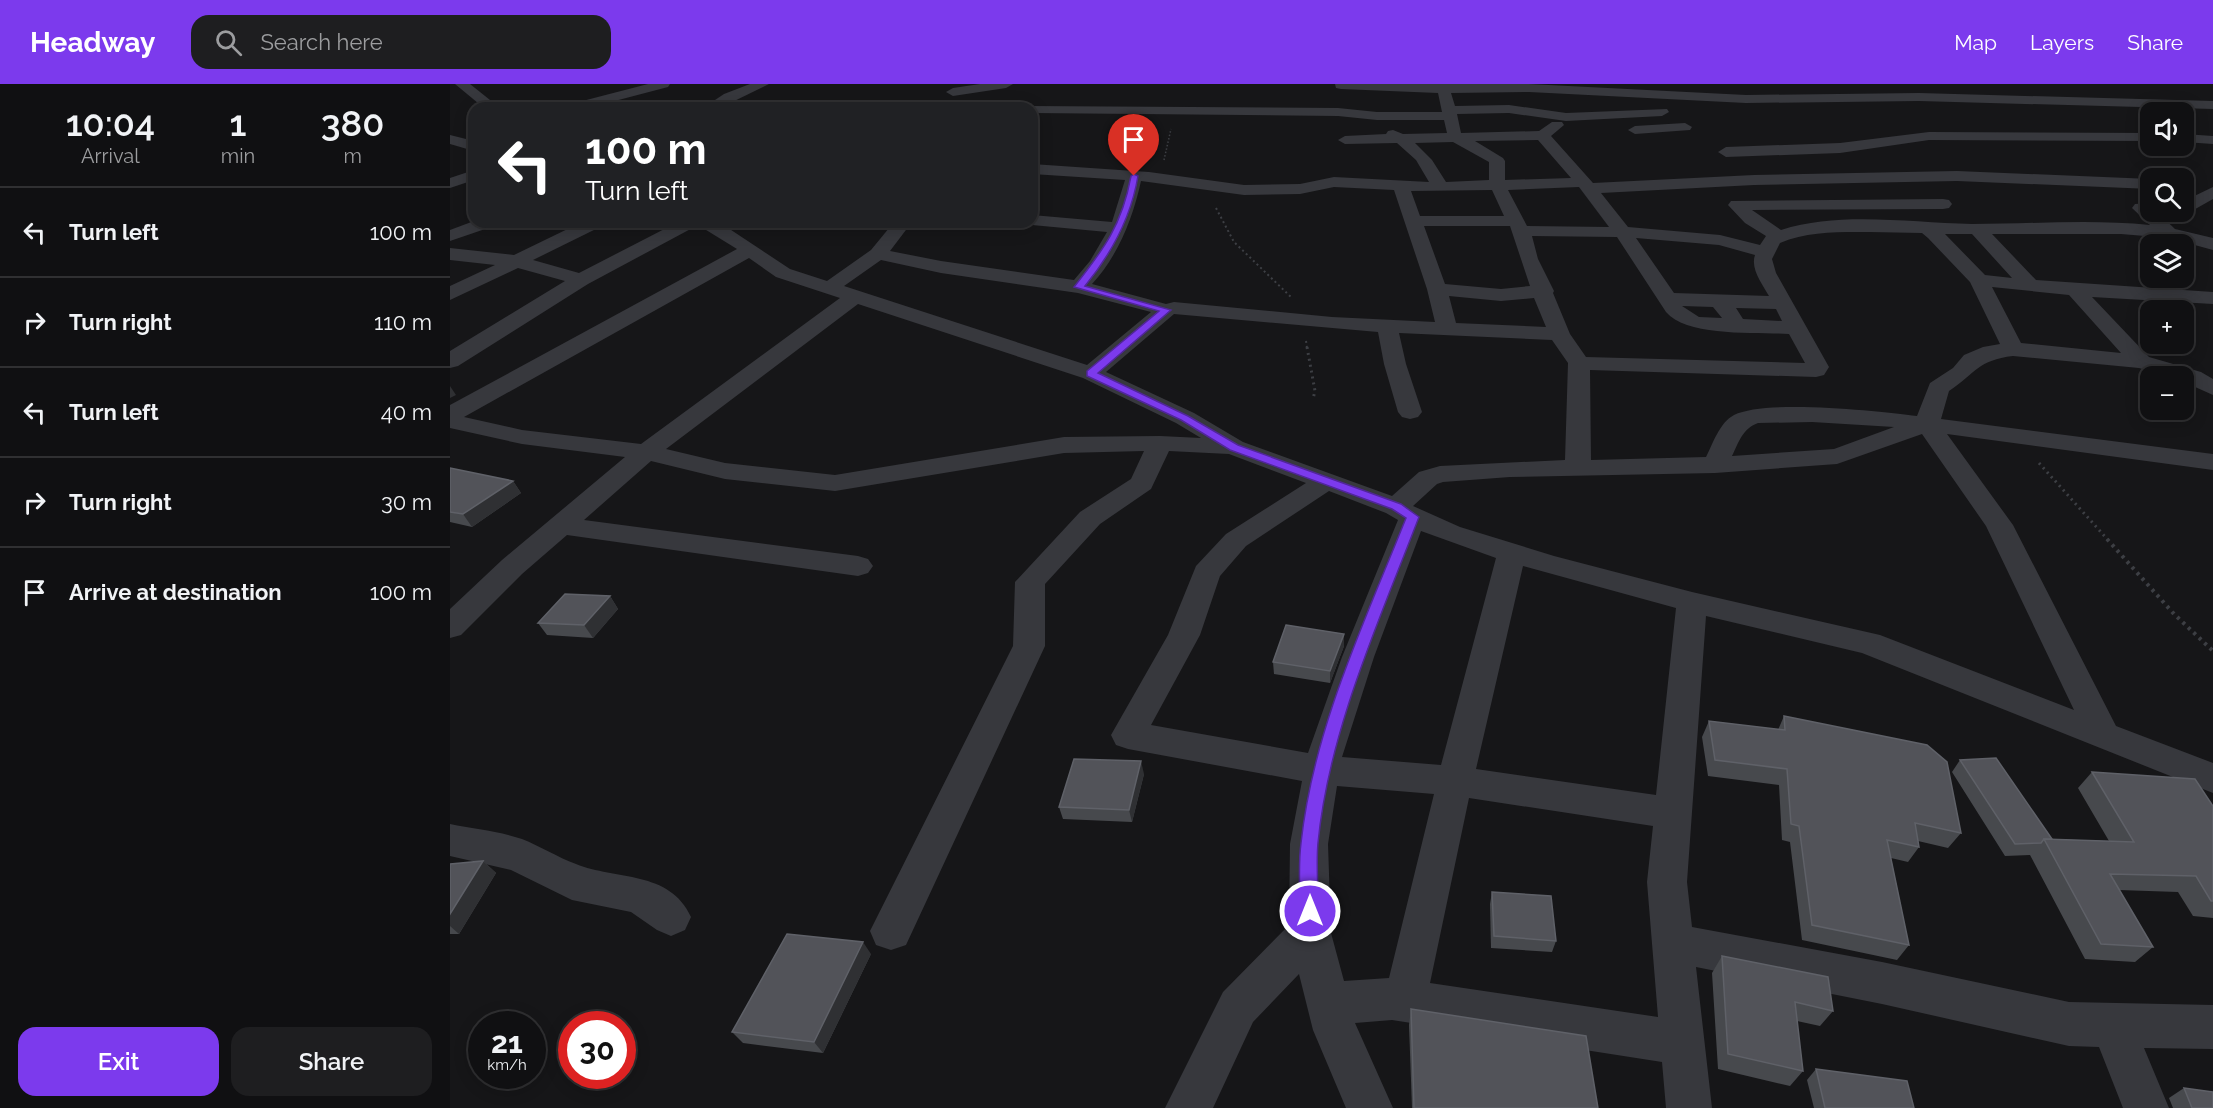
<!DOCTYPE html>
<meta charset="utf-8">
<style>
body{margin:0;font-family:Raleway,sans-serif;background:#1e1e20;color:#f1f3f6;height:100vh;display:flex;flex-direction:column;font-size:22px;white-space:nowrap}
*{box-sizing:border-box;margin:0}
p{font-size:20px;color:#9c9d9f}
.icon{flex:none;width:33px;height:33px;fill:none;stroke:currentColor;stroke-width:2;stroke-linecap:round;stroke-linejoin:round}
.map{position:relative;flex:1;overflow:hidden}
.drawer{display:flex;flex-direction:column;background:#101012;width:450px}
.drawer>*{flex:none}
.top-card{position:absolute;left:18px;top:18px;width:570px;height:126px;border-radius:18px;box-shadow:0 3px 15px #0003,0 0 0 2px #303032;background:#202124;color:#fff;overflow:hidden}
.controls{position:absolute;left:1690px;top:18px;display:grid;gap:12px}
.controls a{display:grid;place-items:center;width:54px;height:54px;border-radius:12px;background:#101012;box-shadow:0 3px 15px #0003,0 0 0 2px #303032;font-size:30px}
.speed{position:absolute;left:18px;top:927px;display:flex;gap:12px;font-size:30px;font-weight:700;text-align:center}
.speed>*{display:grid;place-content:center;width:78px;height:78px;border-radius:50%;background:#101012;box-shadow:0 3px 15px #0003,0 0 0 2px #303032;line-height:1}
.speed small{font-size:15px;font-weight:400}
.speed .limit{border:9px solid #d22;background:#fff;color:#111}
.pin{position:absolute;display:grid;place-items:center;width:51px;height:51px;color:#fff;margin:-62px -26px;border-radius:50% 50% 50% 0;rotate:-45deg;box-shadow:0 0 6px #0007}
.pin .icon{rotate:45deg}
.me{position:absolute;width:66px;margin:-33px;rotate:0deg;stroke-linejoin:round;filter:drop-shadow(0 0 4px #0008)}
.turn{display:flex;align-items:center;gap:21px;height:126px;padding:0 18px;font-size:27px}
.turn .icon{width:78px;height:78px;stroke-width:2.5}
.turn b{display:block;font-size:42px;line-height:51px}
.eta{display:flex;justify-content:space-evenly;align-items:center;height:102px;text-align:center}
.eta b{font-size:36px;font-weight:600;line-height:42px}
.action{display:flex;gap:12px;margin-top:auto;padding:12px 18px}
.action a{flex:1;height:69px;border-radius:18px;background:#7c3aed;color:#fff;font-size:24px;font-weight:600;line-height:69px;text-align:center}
.action a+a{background:#1e1e20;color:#f1f3f6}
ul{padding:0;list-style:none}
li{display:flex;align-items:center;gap:18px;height:90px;padding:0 18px;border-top:2px solid #303032}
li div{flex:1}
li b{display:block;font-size:22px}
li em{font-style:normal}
header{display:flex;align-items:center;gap:36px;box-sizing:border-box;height:84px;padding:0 30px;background:#7c3aed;color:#fff}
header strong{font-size:28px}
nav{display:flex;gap:33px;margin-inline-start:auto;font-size:21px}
.search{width:420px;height:54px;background:#1e1e20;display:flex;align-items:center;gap:15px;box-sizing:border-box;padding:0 21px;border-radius:18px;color:#9c9d9f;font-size:22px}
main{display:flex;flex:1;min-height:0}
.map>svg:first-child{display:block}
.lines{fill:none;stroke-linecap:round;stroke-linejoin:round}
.path-far3{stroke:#3d3f44;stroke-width:1.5;stroke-dasharray:1.5 2;stroke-linecap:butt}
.path-far2{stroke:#3d3f44;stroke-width:2;stroke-dasharray:2 3;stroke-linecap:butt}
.path-far1{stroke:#3d3f44;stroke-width:3;stroke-dasharray:2 4;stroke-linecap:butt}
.path{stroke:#3d3f44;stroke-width:4;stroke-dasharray:3 4.5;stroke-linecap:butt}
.minor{fill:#37383d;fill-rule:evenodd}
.wall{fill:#47494d}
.shaded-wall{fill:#2f3033}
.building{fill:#525359;stroke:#5f6168;stroke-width:1.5}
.route{fill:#7c3aed;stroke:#51269a;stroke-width:1.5}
</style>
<header>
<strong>Headway</strong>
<div class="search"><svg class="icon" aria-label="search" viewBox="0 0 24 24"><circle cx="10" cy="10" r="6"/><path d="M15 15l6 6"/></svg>Search here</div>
<nav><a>Map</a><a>Layers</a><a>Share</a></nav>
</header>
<main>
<section class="drawer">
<div class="eta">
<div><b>10:04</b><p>Arrival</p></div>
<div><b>1</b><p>min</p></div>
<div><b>380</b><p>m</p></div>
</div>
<ul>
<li><svg class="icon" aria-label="left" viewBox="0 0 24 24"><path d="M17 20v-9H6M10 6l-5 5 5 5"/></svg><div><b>Turn left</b></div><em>100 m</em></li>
<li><svg class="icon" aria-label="right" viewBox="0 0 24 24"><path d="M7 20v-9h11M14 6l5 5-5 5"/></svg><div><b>Turn right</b></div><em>110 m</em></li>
<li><svg class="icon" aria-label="left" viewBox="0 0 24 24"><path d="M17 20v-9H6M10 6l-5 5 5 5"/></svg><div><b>Turn left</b></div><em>40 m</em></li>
<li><svg class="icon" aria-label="right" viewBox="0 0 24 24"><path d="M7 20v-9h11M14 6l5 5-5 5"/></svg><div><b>Turn right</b></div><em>30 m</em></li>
<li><svg class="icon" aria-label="arrive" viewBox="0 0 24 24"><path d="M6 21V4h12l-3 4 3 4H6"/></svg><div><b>Arrive at destination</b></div><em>100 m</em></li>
</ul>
<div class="action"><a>Exit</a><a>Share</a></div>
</section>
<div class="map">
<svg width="1763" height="1024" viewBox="0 0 1763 1024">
<rect width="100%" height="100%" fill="#161618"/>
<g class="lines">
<path class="path-far3" d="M714 76 721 45"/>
<g class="path-far2">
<path d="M766 124 784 158 842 214"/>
<path d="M856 257 857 264"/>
</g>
<g class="path-far1">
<path d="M857 263 865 307 863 315"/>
<path d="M1589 379 1658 456"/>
</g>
<path class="path" d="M1657 455 1724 530 1763 567"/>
<g class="minor">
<path d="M5 0H20L50 24H34Z"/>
<path d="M198 0H220L218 3 138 24H115L117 21Z"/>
<path d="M300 0H319L270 24H253L274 10Z"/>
<path d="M530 0H563L556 4 503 12 496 8 503 4Z"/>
<path d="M885 0H1079L1296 11 1469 9 1763 17V25L1469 17 1296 19 1079 8 1001 9 1005 22 1059 21 1116 29 1217 25 1219 28 1212 32 1116 37 1059 29 1007 30 1011 49 1089 47 1102 38H1112L1114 41 1101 52 1143 99 1304 91 1507 87 1701 95V105L1507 97 1304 101 1151 109 1178 143 1270 151 1310 161 1316 152 1295 139 1278 121 1281 117 1493 115 1499 116 1502 120 1499 124 1493 125 1302 126 1331 146C1391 127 1460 139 1522 140 1581 140 1641 135 1700 141L1682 124 1685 120 1701 119V128H1707L1725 145 1763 154V166L1719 154 1671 150H1542L1586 196 1763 208V220L1642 213 1699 273 1751 288 1763 295V311L1734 298V292H1717L1689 284 1563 272C1528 276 1526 289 1499 307L1491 335 1763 370V386L1497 350 1563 441 1666 642 1763 679V709L1412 569 1256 532 1237 798 1242 843 1432 878 1619 918 1763 921V965L1694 964 1719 1024H1673L1649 963 1619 962 1432 920 1246 883 1262 1024H1216L1212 978 942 936 905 939 943 1024H896L863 946 849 890 803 938 763 1024H715L773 908 839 841 840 760 852 697 678 665 666 661 661 651 718 551 746 482 776 450 856 399 779 370 719 367 701 405 650 440 595 500V562L456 861 441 866 426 861 420 847 563 562 565 498 630 428 681 395 694 367 614 369 385 407 275 395 201 377 134 436 408 472 418 475 423 482 418 489 408 492 117 451 72 490 11 551 0 554V525L52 476 175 373 72 360 0 344V321L287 165 248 141 138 200 8 282 0 284V267L115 197 68 184 0 216V202L45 181 0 176V164L64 171 132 138H155L152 142 83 176 129 189 228 138H269L340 185 377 197 421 166 444 138H462L440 167 491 177 624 196 640 177 657 148 582 141 575 138H582V131L662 138 675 96 582 90V80L699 88 794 101 850 100 884 93 979 98 966 76 947 59 895 60 888 56 895 52 936 50 938 47 943 46 953 50 997 49 994 36H927L888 32 582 29V24H576L577 22 888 24 927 28H992L988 9 891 5 886 4ZM1088 56 1121 94 1055 96V77L1053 74 1025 57ZM1003 58 1039 78V96L996 98 982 76 965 59ZM691 97 794 111 850 110 884 103 944 106 977 205 985 238 882 233 724 218 716 220 642 200C668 172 683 134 691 97ZM1129 103 1159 143 1077 142 1058 106ZM1042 106 1054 132H970L961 107ZM974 142H1060L1080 202 1051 205 995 200ZM1420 148 1472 149 1478 154 1520 198 1550 260 1533 263 1514 271 1503 284 1480 299 1467 332C1428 327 1316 315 1284 331 1269 339 1263 360 1256 373L1141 376 1140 286 1366 293 1374 291 1379 283 1326 189 1322 175 1330 159C1358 147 1389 148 1420 148ZM1495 150H1522L1562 194 1535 191ZM1082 152 1167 153 1216 228C1237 253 1306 248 1339 250L1355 279 1136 273 1120 250 1103 209 1104 207 1088 175ZM1186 154 1269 161 1305 171C1300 185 1313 201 1319 212L1224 209ZM299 174 326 193 390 214 191 360 72 346 14 333ZM431 176 491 189 628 209 701 228 637 281 394 202ZM1542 203 1619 211 1671 269 1571 259ZM999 212 1051 217 1084 214 1096 243 1006 239ZM408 220 633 294 726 339 751 354 710 352 614 353 385 391 275 379 216 365ZM1232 222 1263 223 1272 234 1249 233ZM1286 224 1326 225 1332 237 1293 235ZM724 230 928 248 934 280 948 328 952 333 960 335 968 333 972 328 956 280 949 249 1102 256 1118 279 1115 376 990 382 969 388 942 412 793 358 744 329 656 288ZM1362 338 1444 343 1384 365 1282 372C1289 358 1292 345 1308 339ZM1472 350 1536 442 1624 626 1430 551 1242 508 1104 472 1010 443 963 422 987 400 993 398 1060 393 1265 389 1387 380ZM879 407 936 429 948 436 892 573 858 669 701 641 750 551 770 492 796 462ZM971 447 1046 474 991 681 892 673 924 573ZM1073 482 1226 524 1206 711 1026 685ZM887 702 984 710 939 894 894 897 881 849 878 760ZM1019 714 1203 742 1197 798 1208 933 980 899Z"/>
<path d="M458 20H554L561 24H451Z"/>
<path d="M1235 39 1242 43 1240 46 1185 50 1178 46 1185 42Z"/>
<path d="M1479 48 1701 49V57L1479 56 1390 69 1276 73 1268 68 1276 63 1390 59Z"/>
<path d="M1734 50 1763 52V60L1734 58Z"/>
<path d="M0 51 24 57V67L0 60Z"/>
<path d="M24 86V96L0 104V94Z"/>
<path d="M1763 103V115L1740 128H1728H1734V117Z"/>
<path d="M24 137 47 138 44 142 0 157V146Z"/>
<path d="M0 740C23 745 49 747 72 755 90 762 107 773 126 780 165 796 220 786 241 833L235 846 221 852 207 846 181 828 122 816 61 786 0 772Z"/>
</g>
</g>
<g class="wall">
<path d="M0 384 63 397 71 409 22 443 0 438Z"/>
<path d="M160 512 168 525 143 554 97 551 88 539Z"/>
<path d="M894 550V562L880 599 824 590 823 578Z"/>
<path d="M1334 632 1511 749 1498 764 1468 757 1469 763 1458 778 1441 774 1459 861 1447 876 1352 856 1340 758 1332 756 1329 701 1258 692 1252 653 1259 637 1328 646Z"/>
<path d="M1510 676 1602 755 1659 757 1628 704 1642 688 1763 722V834L1743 832 1728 808 1669 806 1703 863 1685 878 1635 875 1580 771 1555 772 1502 688Z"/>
<path d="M694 690 682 738 613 735 609 723Z"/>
<path d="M33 777 46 789 9 850H0V780Z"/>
<path d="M1042 808 1106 857 1102 868 1041 864 1040 820Z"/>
<path d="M421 870 373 969 293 959 282 948Z"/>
<path d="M1272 872 1383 927 1370 942 1347 937 1353 987 1340 1002 1268 985 1262 889Z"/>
<path d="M961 925 1148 1024H962L959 941Z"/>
<path d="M1366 985 1464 1024H1364L1357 996Z"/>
<path d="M1734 1004 1763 1024H1723L1719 1014Z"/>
</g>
<g class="shaded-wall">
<path d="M0 302 6 311 0 314Z"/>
<path d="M63 397 71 409 22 443 13 430Z"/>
<path d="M160 512 168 525 143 554 134 541Z"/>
<path d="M894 550V562L880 599V587Z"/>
<path d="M691 677 694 690 682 738 679 726Z"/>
<path d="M33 777 46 789 9 850 0 842V830Z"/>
<path d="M413 858 421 870 373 969 364 958Z"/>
</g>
<g class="building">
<path d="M0 384 63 397 13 430 0 428Z"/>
<path d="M115 510 160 512 134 541 88 539Z"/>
<path d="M836 541 894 550 880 587 823 578Z"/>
<path d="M1334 632 1477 661 1497 678 1511 749 1465 739 1469 763 1437 756 1459 861 1362 841 1349 742 1341 740 1337 685 1265 676 1259 637 1335 646Z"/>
<path d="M1546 674 1602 755H1594L1591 759 1565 760 1510 676Z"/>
<path d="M624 675 691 677 679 726 609 723Z"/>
<path d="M1642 688 1745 695 1763 722V817H1761L1746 792 1660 790 1703 863 1651 860 1594 755 1684 758Z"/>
<path d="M33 777 0 830V780Z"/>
<path d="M1042 808 1101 812 1106 857 1044 852Z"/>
<path d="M337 850 413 858 364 958 282 948Z"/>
<path d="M1272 872 1378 893 1383 927 1345 918 1353 987 1278 970Z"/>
<path d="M961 925 1136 952 1148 1024H964Z"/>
<path d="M1366 985 1457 997 1464 1024H1375Z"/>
<path d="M1734 1004 1763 1008V1024H1742Z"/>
</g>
<path class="route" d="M684 90 688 92C681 134 662 169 635 202L721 226 648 289 738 332 788 361 951 420 969 433C929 538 879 646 868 759 866 781 868 805 869 827L866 833 860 835 853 833 850 827C850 805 848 781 851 759 863 646 914 539 956 434L942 425 780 366 731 336 637 292V287L709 227 624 203C654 165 672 141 681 92Z"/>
</svg>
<div class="controls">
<a><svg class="icon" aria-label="sound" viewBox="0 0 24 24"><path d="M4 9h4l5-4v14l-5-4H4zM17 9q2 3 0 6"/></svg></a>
<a><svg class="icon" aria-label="search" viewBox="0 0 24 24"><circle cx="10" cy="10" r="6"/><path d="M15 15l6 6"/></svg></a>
<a><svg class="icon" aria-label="layers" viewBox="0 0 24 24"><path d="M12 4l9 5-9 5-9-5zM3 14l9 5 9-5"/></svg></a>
<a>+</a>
<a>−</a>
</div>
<div class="speed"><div>21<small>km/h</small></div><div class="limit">30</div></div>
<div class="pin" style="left:684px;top:92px;background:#d93025"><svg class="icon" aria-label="arrive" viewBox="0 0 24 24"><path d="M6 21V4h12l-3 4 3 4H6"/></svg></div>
<svg class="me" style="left:860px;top:827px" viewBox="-20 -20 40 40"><circle r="17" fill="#7c3aed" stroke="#fff" stroke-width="3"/><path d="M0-11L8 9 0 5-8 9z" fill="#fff"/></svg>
<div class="top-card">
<div class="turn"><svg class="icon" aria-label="left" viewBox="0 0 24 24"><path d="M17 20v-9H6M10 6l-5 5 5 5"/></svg><div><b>100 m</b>Turn left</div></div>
</div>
</div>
</main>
